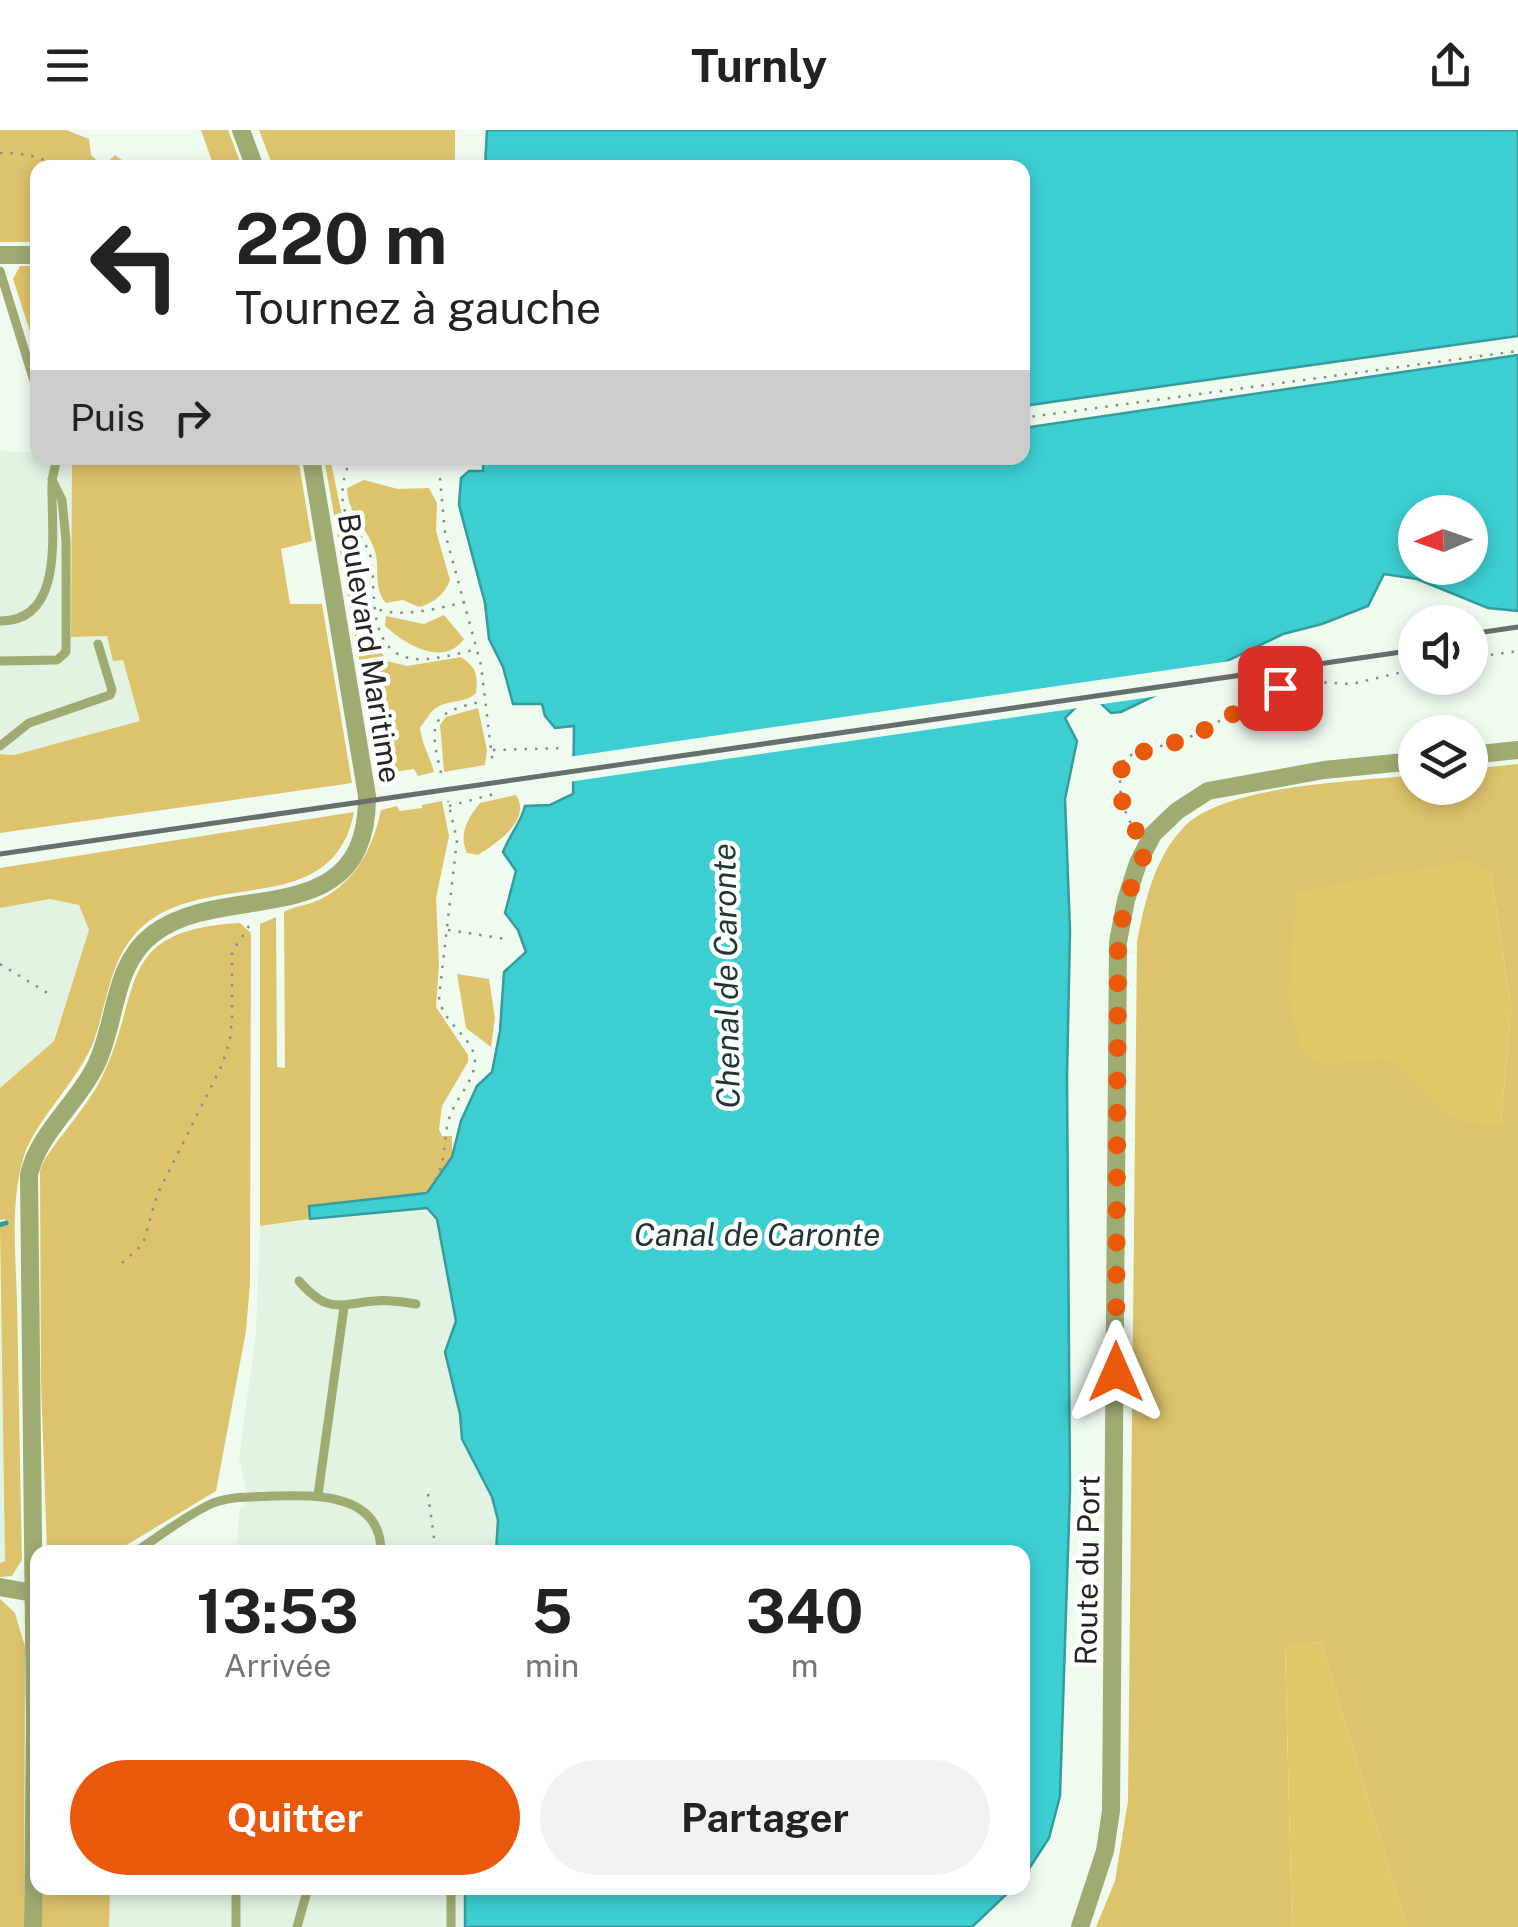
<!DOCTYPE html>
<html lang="fr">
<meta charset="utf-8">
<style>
body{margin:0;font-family:"Public Sans",sans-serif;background:#f2f2f2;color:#222;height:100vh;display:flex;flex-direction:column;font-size:38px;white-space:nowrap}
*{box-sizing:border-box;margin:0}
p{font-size:32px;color:#767676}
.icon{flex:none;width:55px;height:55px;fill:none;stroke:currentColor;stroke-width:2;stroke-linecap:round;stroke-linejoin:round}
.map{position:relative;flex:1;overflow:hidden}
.sheet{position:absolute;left:30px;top:1415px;width:1000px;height:350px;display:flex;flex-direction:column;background:#fff;border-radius:20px;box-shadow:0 5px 15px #0003}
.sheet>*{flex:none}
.hud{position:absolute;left:30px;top:30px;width:1000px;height:305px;border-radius:20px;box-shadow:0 5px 15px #0003;background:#fff;color:#222;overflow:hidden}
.needle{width:65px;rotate:268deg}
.buttons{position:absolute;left:1398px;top:365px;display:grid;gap:20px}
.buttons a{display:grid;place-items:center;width:90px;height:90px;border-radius:50%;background:#fff;box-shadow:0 5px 15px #0003;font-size:50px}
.pin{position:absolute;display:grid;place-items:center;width:85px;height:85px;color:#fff;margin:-42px;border-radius:20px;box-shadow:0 5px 15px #0006}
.me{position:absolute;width:110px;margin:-55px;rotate:0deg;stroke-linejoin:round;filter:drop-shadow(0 0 8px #0008)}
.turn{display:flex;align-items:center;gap:35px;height:210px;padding:0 40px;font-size:45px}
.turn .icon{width:130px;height:130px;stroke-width:2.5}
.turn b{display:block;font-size:70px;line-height:85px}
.then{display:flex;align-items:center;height:95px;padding:0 40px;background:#0003;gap:20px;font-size:38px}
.eta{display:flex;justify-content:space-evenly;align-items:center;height:170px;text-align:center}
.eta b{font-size:60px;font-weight:700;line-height:70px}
.button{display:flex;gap:20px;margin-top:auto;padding:20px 40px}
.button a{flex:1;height:115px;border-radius:60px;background:#ea580c;color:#fff;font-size:40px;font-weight:700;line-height:115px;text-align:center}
.button a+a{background:#f2f2f2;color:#222}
header{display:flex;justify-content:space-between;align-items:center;height:130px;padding:0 40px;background:#fff;font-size:45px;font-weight:700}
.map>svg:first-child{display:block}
.built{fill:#e2f3e2}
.green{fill:#dec36d;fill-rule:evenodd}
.forest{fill:#e2c667}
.water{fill:#3cced1;stroke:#349c9c;stroke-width:2.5;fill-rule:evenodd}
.pier{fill:#f0fbf0}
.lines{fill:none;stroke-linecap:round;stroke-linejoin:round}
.stream{stroke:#349c9c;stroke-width:5}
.path{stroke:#878e86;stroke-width:2.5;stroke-dasharray:2.5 8;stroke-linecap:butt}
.lane{stroke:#9eab71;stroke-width:9}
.street{stroke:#9eab71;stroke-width:18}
.rail{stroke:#686e68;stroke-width:5}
.route{stroke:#ea580c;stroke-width:18;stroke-dasharray:0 32.4}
.labels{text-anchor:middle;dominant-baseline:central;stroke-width:9;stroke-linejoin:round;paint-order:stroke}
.street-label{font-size:30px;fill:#232622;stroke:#fff}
.water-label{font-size:32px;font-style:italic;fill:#1f3737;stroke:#fff}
</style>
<header><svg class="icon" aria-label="menu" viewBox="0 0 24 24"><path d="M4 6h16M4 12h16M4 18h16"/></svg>Turnly<svg class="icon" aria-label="share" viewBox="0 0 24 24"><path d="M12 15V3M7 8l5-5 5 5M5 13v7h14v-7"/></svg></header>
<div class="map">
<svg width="1518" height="1797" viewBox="0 0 1518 1797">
<rect width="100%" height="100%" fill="#f0fbf0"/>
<g class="built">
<path d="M0 321 37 323 38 328H72L71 507 107 506 123 529 141 592 14 625 0 624Z"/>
<path d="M50 769 80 775 89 800 53 911 0 958V778Z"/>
<path d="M427 1078 438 1088 451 1157 456 1192 445 1222 460 1284 462 1309 492 1367 498 1390 496 1422H237L239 1379 245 1376 246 1357 239 1328 256 1202 260 1096Z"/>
<path d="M0 1135 5 1432 0 1433Z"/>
<path d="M110 1758H465V1797H109Z"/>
</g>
<g class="green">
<path d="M0 0H66L89 9 91 25 103 36 115 25 131 37 38 38 37 112H0Z"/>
<path d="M201 0H228L242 37H214Z"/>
<path d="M259 0H455V37H273Z"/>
<path d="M20 136H37V223L13 149Z"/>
<path d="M72 328H298L312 411 281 419 290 474H322L352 653 0 703V624L14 625 140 591 123 530 113 531 107 506 71 507Z"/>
<path d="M324 328H330L344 395 349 445 373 509 387 531 407 536 461 527C477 538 478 545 476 563 465 574 449 569 436 578 430 582 425 591 420 598 422 615 430 626 434 642L418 646 414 639 394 642 393 647 380 649Z"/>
<path d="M364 350 398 359 429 358 437 373 436 401 450 450C445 464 434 473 419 477L403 470 386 473C374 460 379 441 376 425 369 397 348 387 347 358Z"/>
<path d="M444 485 464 509C443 538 405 514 385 496L386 486 424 494Z"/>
<path d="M478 578 487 620 485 635 444 642 440 595 446 587Z"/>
<path d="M1518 634V1797H1407L1321 1512 1285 1515 1292 1797H1096L1115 1751 1128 1671 1137 812C1145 771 1154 729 1183 698 1224 654 1355 652 1415 645V658H1470V639ZM1491 743 1511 878 1501 994 1412 949 1387 928Z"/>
<path d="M516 665C532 690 497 713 478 725L467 723C458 704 468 688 480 673Z"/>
<path d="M442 671 449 706 436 768 439 834 436 877 468 925V932L442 976 439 999 442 1006H452V1027L427 1063 310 1076V1089L260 1096V794L276 787 277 937 285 938 284 782C294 776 304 776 314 772 353 757 373 719 381 680L397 676 400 681 422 678V675Z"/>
<path d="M354 682C333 791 209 738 143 796 109 826 108 873 93 913 76 954 34 991 23 1029 10 1075 16 1126 17 1173 19 1259 20 1345 22 1430L12 1446 0 1447V1433L5 1431 0 1098 6 1095 5 1089 0 1090V958L54 911 89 800 79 775 50 769 0 778V738Z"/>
<path d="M240 793 251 803 250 1153 246 1201 216 1361 115 1422H47L41 1252 40 1040 45 1029C63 1001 88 976 102 947 144 860 113 800 240 793Z"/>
<path d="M457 844 489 849 495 888 491 917 466 898Z"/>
<path d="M0 1469 15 1483 25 1517 24 1797H0Z"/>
<path d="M42 1758H110L109 1797H42Z"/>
</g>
<g class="forest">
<path d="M1467 730 1491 743 1511 878 1501 994 1467 993 1447 984 1387 928 1321 935 1301 921 1288 865 1297 762Z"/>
<path d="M1321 1512 1407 1797H1292L1285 1514Z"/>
</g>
<g class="water">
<path d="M487 0H1518V206L1023 276 1022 38 485 37Z"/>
<path d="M1518 225V481L1488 478 1417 449 1384 444 1368 476 1322 494 1283 504 1121 582 1111 583 1094 567 1077 576 1065 588 1077 611 1065 669 1070 800 1067 947 1070 1360 1060 1666 1049 1708 1023 1748 1022 1422H496L498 1390 492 1367 462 1309 460 1284 445 1222 456 1191 437 1089 427 1078 310 1089 309 1076 427 1063 452 1027 461 991 477 956 492 942 500 901 504 842 526 822 518 800 505 783 516 741 503 722C510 704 521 693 525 676L550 675 573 664 574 596 555 598 545 586 542 574H513L503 537 489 509 485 473 459 375 461 348 469 341H483V328H1022L1023 298ZM1415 382H1470V438H1415Z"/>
<path d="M465 1758H1013L972 1797H465Z"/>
</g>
<path class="pier" d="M1237 530 1165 565 1096 575 1093 573 1085 577 568 652V627Z"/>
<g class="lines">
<path class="stream" d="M0 1095 6 1093"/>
<g class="path">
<path d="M0 23C20 22 43 27 61 38"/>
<path d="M1022 288 1518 221"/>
<path d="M351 328C345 342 341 357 343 373 346 395 367 408 371 429 376 458 368 507 398 524 420 536 452 524 475 520"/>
<path d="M440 348 445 403 481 535 493 636"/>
<path d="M346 387C349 411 348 443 360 465 377 496 439 478 465 472"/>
<path d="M1470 528 1518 521"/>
<path d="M493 620 565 618"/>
<path d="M441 643C428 590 431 583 484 571"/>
<path d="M449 676 494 664"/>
<path d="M1136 702C1121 679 1115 653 1125 627L1190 607 1280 558 1314 552 1352 554 1415 539"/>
<path d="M448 800 506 809"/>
<path d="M0 834 49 864"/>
<path d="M435 1050C448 1029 442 1006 451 983 459 964 483 941 472 919 462 900 442 890 439 867L457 710 448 671"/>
<path d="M122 1133 143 1114 157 1065 222 935 230 910 232 887V822L253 790"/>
<path d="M428 1364 436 1422"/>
</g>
<g class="lane">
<path d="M0 141 38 264"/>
<path d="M0 491C66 492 51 399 52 354"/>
<path d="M0 531 57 530 66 522V411L62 370 52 350 57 328"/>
<path d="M0 616 29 593 110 565 112 560 98 514"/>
<path d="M299 1151C327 1183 337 1175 374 1171 388 1169 403 1172 416 1174"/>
<path d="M318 1365 344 1177"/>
<path d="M135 1422C160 1406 186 1385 213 1373 232 1366 254 1367 274 1366 317 1365 381 1363 381 1422"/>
<path d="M236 1758V1797"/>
<path d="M297 1797 308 1758"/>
<path d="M451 1797V1758"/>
</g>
<g class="street">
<path d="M241 0 255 38"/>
<path d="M0 125H38"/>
<path d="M1470 625 1518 620"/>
<path d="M0 1457 33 1463"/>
<path d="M33 1797 35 1591 29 1045C38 1003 78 973 96 935 117 892 112 835 153 804 224 749 368 806 367 666L311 328"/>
<path d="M1080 1797 1105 1721 1111 1681 1118 812 1126 770 1138 733 1153 704 1177 681 1208 661 1324 640 1415 631"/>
</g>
<g class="rail">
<path d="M1470 504 1518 497"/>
<path d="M0 724 1415 520"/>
</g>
</g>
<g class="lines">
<path class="route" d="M1116 1242 1118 812 1126 770 1148 715C1124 691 1113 660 1125 627L1190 608 1280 558"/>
</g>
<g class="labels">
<g class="street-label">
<text transform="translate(370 518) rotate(81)">Boulevard Maritime</text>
<text transform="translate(1087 1440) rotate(-89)">Route du Port</text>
</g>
<g class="water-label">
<text transform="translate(726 846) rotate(-91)">Chenal de Caronte</text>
<text x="757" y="1104">Canal de Caronte</text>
</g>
</g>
</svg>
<div class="buttons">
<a><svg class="needle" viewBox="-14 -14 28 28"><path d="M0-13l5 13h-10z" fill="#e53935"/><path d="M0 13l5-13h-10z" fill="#767676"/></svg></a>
<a><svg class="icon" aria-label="sound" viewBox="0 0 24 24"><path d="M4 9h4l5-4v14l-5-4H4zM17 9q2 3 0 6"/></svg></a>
<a><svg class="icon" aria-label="layers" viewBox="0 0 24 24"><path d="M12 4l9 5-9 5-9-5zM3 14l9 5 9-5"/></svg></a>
</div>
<div class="pin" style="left:1280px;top:558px;background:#d93025"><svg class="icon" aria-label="arrive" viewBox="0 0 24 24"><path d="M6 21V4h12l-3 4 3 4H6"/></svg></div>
<svg class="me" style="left:1116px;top:1242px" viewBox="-20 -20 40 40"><path d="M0-17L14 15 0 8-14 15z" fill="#ea580c" stroke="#fff" stroke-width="4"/></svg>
<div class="hud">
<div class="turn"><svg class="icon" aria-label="left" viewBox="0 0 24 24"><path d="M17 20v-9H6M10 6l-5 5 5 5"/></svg><div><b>220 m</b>Tournez à gauche</div></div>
<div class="then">Puis<svg class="icon" aria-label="right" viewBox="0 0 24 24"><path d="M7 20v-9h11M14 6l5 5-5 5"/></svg></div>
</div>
<section class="sheet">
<div class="eta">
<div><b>13:53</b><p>Arrivée</p></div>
<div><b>5</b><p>min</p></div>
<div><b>340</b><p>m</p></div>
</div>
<div class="button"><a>Quitter</a><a>Partager</a></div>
</section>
</div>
